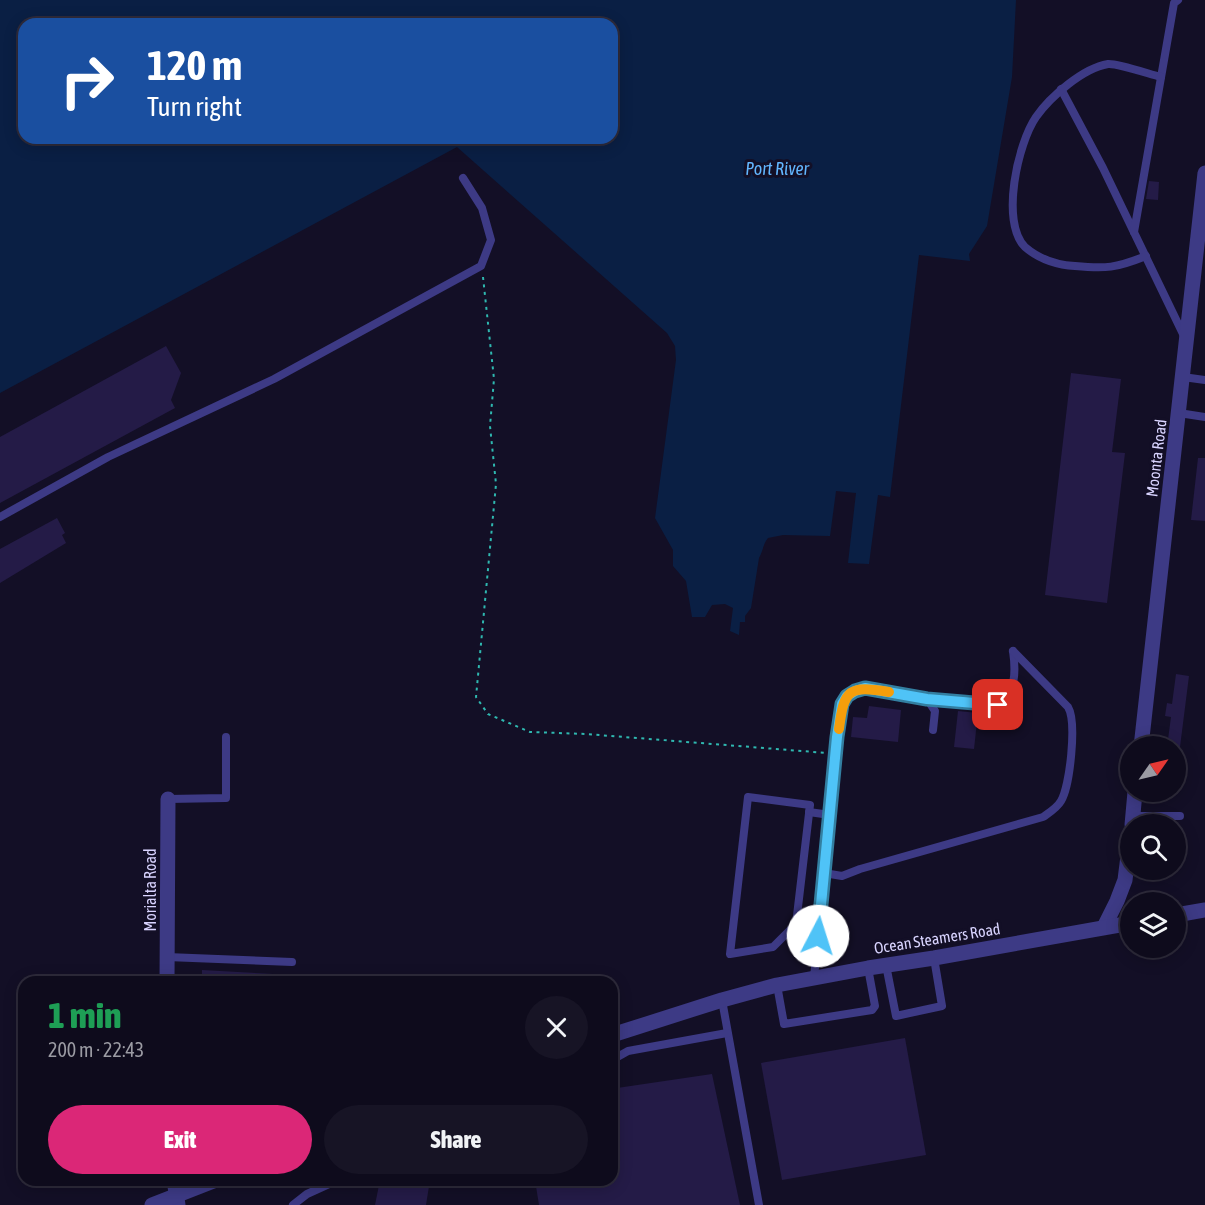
<!DOCTYPE html>
<meta charset="utf-8">
<style>
body{margin:0;font-family:"Asap Condensed",sans-serif;background:#171425;color:#f1f3f6;height:100vh;display:flex;flex-direction:column;font-size:22px;white-space:nowrap}
*{box-sizing:border-box;margin:0}
p{font-size:20px;color:#9b9ba3}
.icon{flex:none;width:33px;height:33px;fill:none;stroke:currentColor;stroke-width:2;stroke-linecap:round;stroke-linejoin:round}
.map{position:relative;flex:1;overflow:hidden}
.side{position:absolute;left:18px;top:976px;width:600px;height:210px;display:flex;flex-direction:column;background:#0e0b1c;border-radius:18px;box-shadow:0 3px 15px #0003,0 0 0 2px #2e2b3b}
.side>*{flex:none}
.hud{position:absolute;left:18px;top:18px;width:600px;height:126px;border-radius:18px;box-shadow:0 3px 15px #0003,0 0 0 2px #2e2b3b;background:#1a4fa0;color:#fff;overflow:hidden}
.needle{width:39px;rotate:56deg}
.fabs{position:absolute;left:1120px;top:736px;display:grid;gap:12px}
.fabs a{display:grid;place-items:center;width:66px;height:66px;border-radius:50%;background:#0e0b1c;box-shadow:0 3px 15px #0003,0 0 0 2px #2e2b3b;font-size:30px}
.pin{position:absolute;display:grid;place-items:center;width:51px;height:51px;color:#fff;margin:-26px;border-radius:12px;box-shadow:0 3px 9px #0006}
.me{position:absolute;width:66px;margin:-33px;rotate:5deg;stroke-linejoin:round;filter:drop-shadow(0 0 4px #0008)}
.turn{display:flex;align-items:center;gap:21px;height:126px;padding:0 30px;font-size:27px}
.turn .icon{width:78px;height:78px;stroke-width:2.5}
.turn b{display:block;font-size:42px;line-height:51px}
.round{display:grid;place-items:center;flex:none;width:63px;height:63px;border-radius:32px;background:#171425}
.head{display:flex;align-items:center;justify-content:space-between;height:102px;padding:0 30px}
h1{font-size:36px;font-weight:800;line-height:45px;color:#1e9e55}
.button{display:flex;gap:12px;margin-top:auto;padding:12px 30px}
.button a{flex:1;height:69px;border-radius:36px;background:#db2777;color:#fff;font-size:24px;font-weight:800;line-height:69px;text-align:center}
.button a+a{background:#171425;color:#f1f3f6}
.map>svg:first-child{display:block}
.water{fill:#0a1f44;fill-rule:evenodd}
.building{fill:#241b47}
.lines{fill:none;stroke-linecap:round;stroke-linejoin:round}
.path{stroke:#2fb8b0;stroke-width:2;stroke-dasharray:3 4.5;stroke-linecap:butt}
.lane{stroke:#3d3a85;stroke-width:8}
.street{stroke:#3d3a85;stroke-width:15}
.route-casing{stroke:#337fa1;stroke-width:15}
.route{stroke:#4fc3f7;stroke-width:10}
.slow{stroke:#f59e0b;stroke-width:10}
.labels{text-anchor:middle;dominant-baseline:central;stroke-width:6;stroke-linejoin:round;paint-order:stroke}
.street-label{font-size:16px;fill:#d9d4ff;stroke:#130f26}
.water-label{font-size:18px;font-style:italic;fill:#62b6ff;stroke:#130f26}
</style>
<div class="map">
<svg width="1205" height="1205" viewBox="0 0 1205 1205">
<rect width="100%" height="100%" fill="#130f26"/>
<path class="water" d="M0 0H1016L1012 77 987 226 969 254 970 261 919 255 890 497 878 495 869 564 848 563 856 493 836 491 830 536 783 535 768 538C763 544 763 551 759 558L751 608 745 616V622H740L739 635 730 631 733 608 725 604 712 605 705 617H692L686 581 673 566V550L655 518 676 360 675 346 667 333 457 147 0 393ZM24 24H612V138H24Z"/>
<g class="building">
<path d="M1149 181 1159 182 1158 200 1146 199Z"/>
<path d="M166 346 181 373 171 400 175 408 0 503V437Z"/>
<path d="M1071 373 1121 379 1112 452 1125 453 1107 603 1045 595Z"/>
<path d="M1198 458H1205V521L1191 520Z"/>
<path d="M57 518 65 533 62 535 66 543 0 583V549Z"/>
<path d="M1176 674 1189 676 1180 747H1167L1171 717 1165 716 1167 703 1172 704Z"/>
<path d="M869 706 901 710 898 742 851 737 853 717 867 718Z"/>
<path d="M958 711 978 713 974 749 954 747Z"/>
<path d="M202 970 273 974V982H202Z"/>
<path d="M905 1038 926 1155 782 1180 761 1063Z"/>
<path d="M712 1074 740 1205H539L535 1180H612V1109L620 1108 617 1088Z"/>
<path d="M380 1180H430L426 1205H375Z"/>
</g>
<g class="lines">
<path class="path" d="M483 277 494 379 490 426 496 484 476 697 488 714 530 732 586 734 827 753"/>
<g class="lane">
<path d="M1061 89 1103 168 1184 336"/>
<path d="M1134 232 1174 3 1178 0"/>
<path d="M1146 256C1116 268 1106 269 1075 266 1057 265 1039 259 1025 247 1000 222 1018 143 1036 117 1050 97 1083 68 1108 64 1117 63 1149 74 1161 77"/>
<path d="M1183 377 1205 380"/>
<path d="M1179 413 1205 417"/>
<path d="M0 517 108 457 274 379 481 266 491 240 482 208 463 178"/>
<path d="M927 699 998 705C1016 692 1016 672 1013 651"/>
<path d="M748 797 810 805 796 924 773 947 730 954Z"/>
<path d="M168 799 226 798V737"/>
<path d="M809 812 830 815"/>
<path d="M1133 816H1180"/>
<path d="M824 873 842 876 860 869 1043 817C1050 812 1057 808 1061 801 1070 786 1077 722 1068 707L1013 651"/>
<path d="M167 957 292 962"/>
<path d="M886 965 896 1016 942 1006 934 958"/>
<path d="M814 978 832 788 842 704C846 698 849 693 856 690 871 684 910 696 927 699L935 711 933 730"/>
<path d="M777 985 784 1024 872 1010 875 1006 868 968"/>
<path d="M722 1000 759 1205"/>
<path d="M612 1060 628 1051 727 1033"/>
<path d="M293 1205 307 1194 329 1184 332 1180"/>
</g>
<g class="street">
<path d="M1141 747 1205 173"/>
<path d="M1132 825 1135 792"/>
<path d="M1176 915 1205 910"/>
<path d="M1104 927 1117 901 1125 880 1131 832"/>
<path d="M167 982 168 799"/>
<path d="M612 1035 722 1000 777 985 868 968 934 958 1131 923"/>
<path d="M174 1180 178 1205"/>
<path d="M152 1205 216 1180"/>
</g>
</g>
<g class="lines">
<g class="route-casing">
<path id="route" d="M818 936 837 737 842 704 847 696 855 691 865 688 927 699 998 705"/>
</g>
<use href="#route" class="route"/>
<path class="slow" d="M839 729C844 689 849 685 889 692"/>
</g>
<g class="labels">
<g class="street-label">
<text transform="translate(1156 458) rotate(-83)">Moonta Road</text>
<text transform="translate(150 890) rotate(-90)">Morialta Road</text>
<text transform="translate(937 938) rotate(-9)">Ocean Steamers Road</text>
</g>
<g class="water-label">
<text x="777" y="168">Port River</text>
</g>
</g>
</svg>
<div class="fabs">
<a><svg class="needle" viewBox="-14 -14 28 28"><path d="M0-13l5 13h-10z" fill="#e53935"/><path d="M0 13l5-13h-10z" fill="#9b9ba3"/></svg></a>
<a><svg class="icon" aria-label="search" viewBox="0 0 24 24"><circle cx="10" cy="10" r="6"/><path d="M15 15l6 6"/></svg></a>
<a><svg class="icon" aria-label="layers" viewBox="0 0 24 24"><path d="M12 4l9 5-9 5-9-5zM3 14l9 5 9-5"/></svg></a>
</div>
<div class="pin" style="left:998px;top:705px;background:#d93025"><svg class="icon" aria-label="arrive" viewBox="0 0 24 24"><path d="M6 21V4h12l-3 4 3 4H6"/></svg></div>
<svg class="me" style="left:818px;top:936px" viewBox="-20 -20 40 40"><circle r="19" fill="#fff"/><path d="M0-13L10 11 0 6-10 11z" fill="#4fc3f7"/></svg>
<div class="hud">
<div class="turn"><svg class="icon" aria-label="right" viewBox="0 0 24 24"><path d="M7 20v-9h11M14 6l5 5-5 5"/></svg><div><b>120 m</b>Turn right</div></div>
</div>
<section class="side">
<div class="head"><div><h1>1 min</h1><p>200 m · 22:43</p></div><a class="round"><svg class="icon" aria-label="close" viewBox="0 0 24 24"><path d="M6 6l12 12M18 6L6 18"/></svg></a></div>
<div class="button"><a>Exit</a><a>Share</a></div>
</section>
</div>
